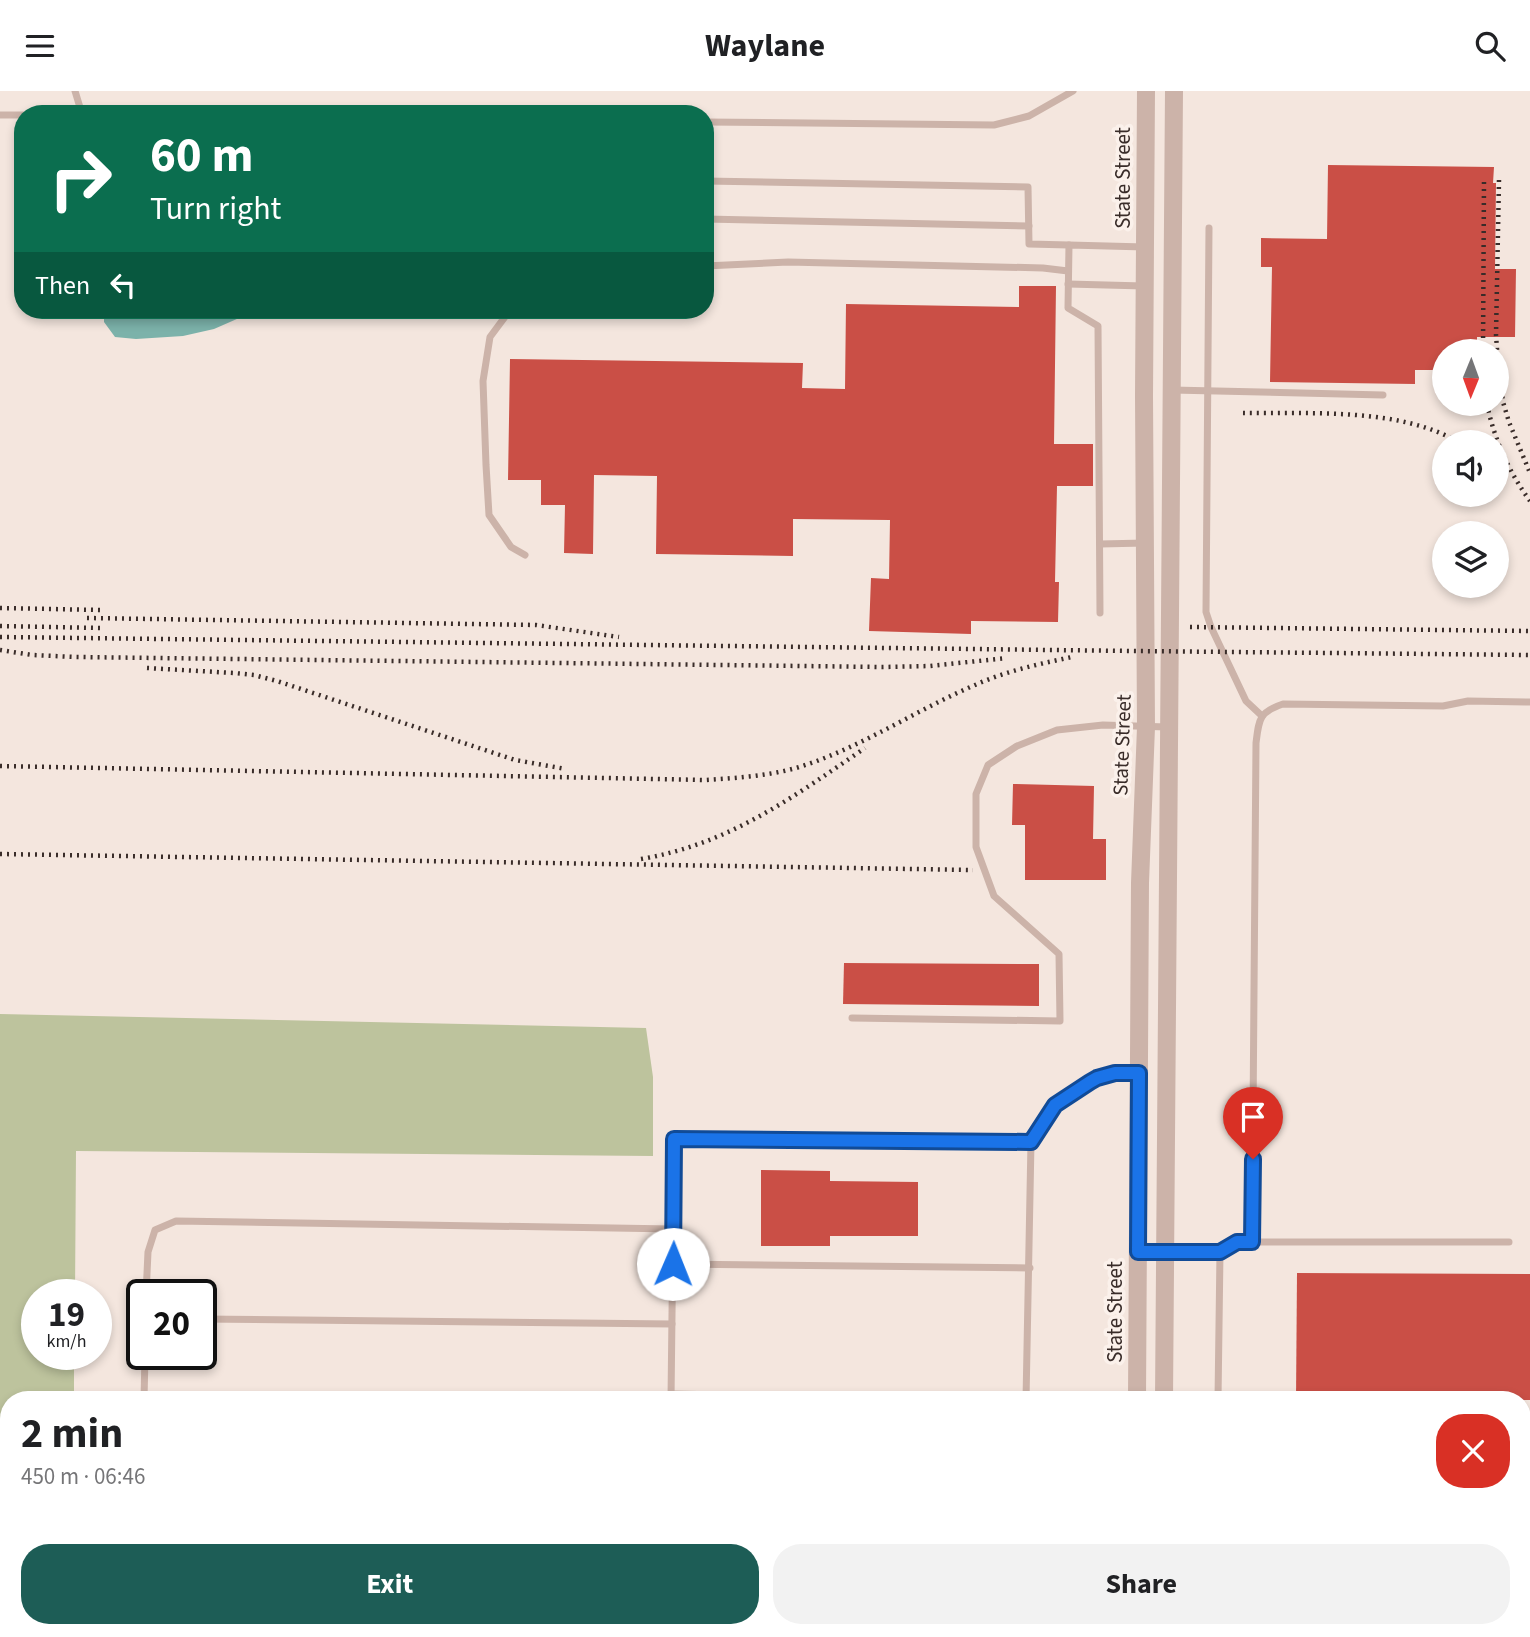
<!DOCTYPE html>
<meta charset="utf-8">
<style>
body{margin:0;font-family:"Source Sans 3",sans-serif;background:#f2f2f2;color:#202124;height:100vh;display:flex;flex-direction:column;font-size:26px;white-space:nowrap}
*{box-sizing:border-box;margin:0}
p{font-size:23px;color:#757577}
.icon{flex:none;width:38px;height:38px;fill:none;stroke:currentColor;stroke-width:2;stroke-linecap:round;stroke-linejoin:round}
.map{position:relative;flex:1;overflow:hidden}
.details{position:absolute;left:0px;top:1300px;width:1531px;height:247px;display:flex;flex-direction:column;background:#fff;border-radius:28px 28px 0 0;box-shadow:0 4px 10px #0003}
.details>*{flex:none}
.banner{position:absolute;left:14px;top:14px;width:700px;height:214px;border-radius:28px;box-shadow:0 4px 10px #0003;background:#0b6e4f;color:#fff;overflow:hidden}
.needle{width:46px;rotate:181deg}
.fabs{position:absolute;left:1432px;top:248px;display:grid;gap:14px}
.fabs a{display:grid;place-items:center;width:77px;height:77px;border-radius:50%;background:#fff;box-shadow:0 4px 10px #0003;font-size:35px}
.speed{position:absolute;left:21px;top:1188px;display:flex;gap:14px;font-size:35px;font-weight:700;text-align:center}
.speed>*{display:grid;place-content:center;width:91px;height:91px;border-radius:50%;background:#fff;box-shadow:0 4px 10px #0003;line-height:1}
.speed small{font-size:18px;font-weight:400}
.speed .limit{border:4px solid #111;border-radius:10px;background:#fff;color:#111}
.pin{position:absolute;display:grid;place-items:center;width:60px;height:60px;color:#fff;margin:-72px -30px;border-radius:50% 50% 50% 0;rotate:-45deg;box-shadow:0 0 7px #0007}
.pin .icon{rotate:45deg}
.me{position:absolute;width:77px;margin:-38px;rotate:1deg;stroke-linejoin:round;filter:drop-shadow(0 0 5px #0008)}
.turn{display:flex;align-items:center;gap:24px;height:147px;padding:0 21px;font-size:32px}
.turn .icon{width:91px;height:91px;stroke-width:2.5}
.turn b{display:block;font-size:49px;line-height:60px}
.then{display:flex;align-items:center;height:66px;padding:0 21px;background:#0003;gap:14px;font-size:26px}
.round{display:grid;place-items:center;flex:none;width:74px;height:74px;border-radius:28px;background:#f2f2f2}
.head{display:flex;align-items:center;justify-content:space-between;height:119px;padding:0 21px}
h1{font-size:42px;font-weight:700;line-height:52px}
.button{display:flex;gap:14px;margin-top:auto;padding:14px 21px}
.button a{flex:1;height:80px;border-radius:28px;background:#1d5d56;color:#fff;font-size:28px;font-weight:700;line-height:80px;text-align:center}
.button a+a{background:#f2f2f2;color:#202124}
header{display:flex;justify-content:space-between;align-items:center;height:91px;padding:0 21px;background:#fff;font-size:32px;font-weight:700}
.map>svg:first-child{display:block}
.green{fill:#bdc39d}
.water{fill:#7cb2aa}
.building{fill:#ca4f46}
.lines{fill:none;stroke-linecap:round;stroke-linejoin:round}
.service{stroke:#ccb3a9;stroke-width:7}
.tertiary{stroke:#ccb3a9;stroke-width:18}
.rail{stroke:#392c29;stroke-width:4.5;stroke-dasharray:2 5;stroke-linecap:butt}
.route-casing{stroke:#114b97;stroke-width:18}
.route{stroke:#1a73e8;stroke-width:12}
.labels{text-anchor:middle;dominant-baseline:central;stroke-width:7;stroke-linejoin:round;paint-order:stroke}
.street-label{font-size:21px;fill:#392c29;stroke:#fbf1eb}
</style>
<header><svg class="icon" aria-label="menu" viewBox="0 0 24 24"><path d="M4 6h16M4 12h16M4 18h16"/></svg>Waylane<svg class="icon" aria-label="search" viewBox="0 0 24 24"><circle cx="10" cy="10" r="6"/><path d="M15 15l6 6"/></svg></header>
<div class="map">
<svg width="1530" height="1546" viewBox="0 0 1530 1546">
<rect width="100%" height="100%" fill="#f4e6de"/>
<path class="green" d="M0 923 646 937 653 986V1065L76 1060 75 1204H37V1264H74V1309H9V1538H72V1546H0Z"/>
<path class="water" d="M104 219H273L246 224 214 238 183 245 136 248 115 246 104 231Z"/>
<g class="building">
<path d="M1328 74 1494 76 1493 92H1496L1495 178H1516L1515 246H1477V261H1444V279H1415V293L1270 291 1272 176H1261V147L1327 148Z"/>
<path d="M1019 195H1056L1054 353H1093V395H1057L1055 491H1059L1058 531 971 530V543L869 540 871 487 889 488 890 429 793 428V465L656 463 657 385 594 384 593 463 564 462 565 414H541V389H508L510 268 803 272 802 297 845 298 846 213 1019 216Z"/>
<path d="M1013 693 1094 695 1093 748H1106V789H1025V734H1012Z"/>
<path d="M844 872 1039 873V915L843 913Z"/>
<path d="M761 1079 830 1080V1090L918 1091V1145H830V1155H761Z"/>
<path d="M1297 1182 1530 1183V1309H1296Z"/>
</g>
<g class="lines">
<g class="service">
<path d="M75 0 82 23"/>
<path d="M0 24H23"/>
<path d="M705 31 994 34 1029 25 1073 0"/>
<path d="M705 90 1028 96 1029 153 1069 154"/>
<path d="M705 128 1029 135"/>
<path d="M1209 137 1206 521 1211 536 1246 610 1262 625"/>
<path d="M705 175 788 171 1043 177 1068 180"/>
<path d="M1068 193 1144 195"/>
<path d="M510 219 490 246 483 290 486 374 489 424 511 456 525 464"/>
<path d="M1172 299 1383 304"/>
<path d="M1100 453 1145 452"/>
<path d="M1100 522 1098 235 1068 217 1069 154 1145 156"/>
<path d="M852 927 1060 930 1059 863 994 805 976 756V703L988 674 1017 655 1057 639 1103 634 1167 636"/>
<path d="M1252 1151 1256 652C1259 628 1259 621 1283 613L1443 615 1468 610 1530 611"/>
<path d="M1140 1161H1220"/>
<path d="M673 1173 1030 1177"/>
<path d="M146 1204 148 1161 155 1139 176 1130 673 1138 674 1048 1031 1051"/>
<path d="M201 1228 672 1233"/>
<path d="M671 1303 984 1309"/>
<path d="M144 1309 145 1264"/>
<path d="M671 1309 673 1138"/>
<path d="M1026 1309 1031 1051 1055 1014 1097 987 1105 984 1114 982H1138"/>
<path d="M1218 1309 1220 1161 1237 1151H1509"/>
<path d="M141 1538V1546"/>
<path d="M493 1538V1546"/>
<path d="M670 1546V1538"/>
<path d="M1020 1546V1538"/>
<path d="M1216 1546V1538"/>
</g>
<g class="tertiary">
<path d="M1137 1309 1140 792 1146 636 1144 305 1146 0"/>
<path d="M1164 1309 1174 0"/>
<path d="M1136 1546V1538"/>
<path d="M1162 1546V1538"/>
</g>
<g class="rail">
<path d="M1499 89 1496 244 1498 272 1503 311 1509 331 1530 382"/>
<path d="M1483 261 1484 89"/>
<path d="M1487 313C1494 348 1509 381 1530 410"/>
<path d="M1243 322C1311 323 1400 316 1460 352"/>
<path d="M0 517 101 519"/>
<path d="M87 527 536 534 619 546"/>
<path d="M0 535 101 537"/>
<path d="M1190 536 1530 540"/>
<path d="M0 546 1134 560 1530 564"/>
<path d="M0 559 32 564 76 566 883 576 930 575 1007 567"/>
<path d="M147 577 234 582 254 584 277 590 515 669 566 678"/>
<path d="M0 675 706 689C736 687 767 685 796 677 859 658 914 620 975 594 1006 580 1039 573 1072 566"/>
<path d="M0 763 973 779"/>
<path d="M641 768C730 753 793 706 865 657"/>
</g>
</g>
<g class="lines">
<g class="route-casing">
<path id="route" d="M673 1173 674 1048 1031 1051 1055 1014 1090 991 1097 987 1115 982H1139L1138 1161H1220L1237 1151H1252L1253 1068"/>
</g>
<use href="#route" class="route"/>
</g>
<g class="labels">
<g class="street-label">
<text transform="translate(1123 87) rotate(-90)">State Street</text>
<text transform="translate(1122 654) rotate(-88)">State Street</text>
<text transform="translate(1115 1221) rotate(-90)">State Street</text>
</g>
</g>
</svg>
<div class="fabs">
<a><svg class="needle" viewBox="-14 -14 28 28"><path d="M0-13l5 13h-10z" fill="#e53935"/><path d="M0 13l5-13h-10z" fill="#757577"/></svg></a>
<a><svg class="icon" aria-label="sound" viewBox="0 0 24 24"><path d="M4 9h4l5-4v14l-5-4H4zM17 9q2 3 0 6"/></svg></a>
<a><svg class="icon" aria-label="layers" viewBox="0 0 24 24"><path d="M12 4l9 5-9 5-9-5zM3 14l9 5 9-5"/></svg></a>
</div>
<div class="speed"><div>19<small>km/h</small></div><div class="limit">20</div></div>
<div class="pin" style="left:1253px;top:1068px;background:#d93025"><svg class="icon" aria-label="arrive" viewBox="0 0 24 24"><path d="M6 21V4h12l-3 4 3 4H6"/></svg></div>
<svg class="me" style="left:673px;top:1173px" viewBox="-20 -20 40 40"><circle r="19" fill="#fff"/><path d="M0-13L10 11 0 6-10 11z" fill="#1a73e8"/></svg>
<div class="banner">
<div class="turn"><svg class="icon" aria-label="right" viewBox="0 0 24 24"><path d="M7 20v-9h11M14 6l5 5-5 5"/></svg><div><b>60 m</b>Turn right</div></div>
<div class="then">Then<svg class="icon" aria-label="left" viewBox="0 0 24 24"><path d="M17 20v-9H6M10 6l-5 5 5 5"/></svg></div>
</div>
<section class="details">
<div class="head"><div><h1>2 min</h1><p>450 m · 06:46</p></div><a class="round" style="background:#d93025;color:#fff"><svg class="icon" aria-label="close" viewBox="0 0 24 24"><path d="M6 6l12 12M18 6L6 18"/></svg></a></div>
<div class="button"><a>Exit</a><a>Share</a></div>
</section>
</div>
